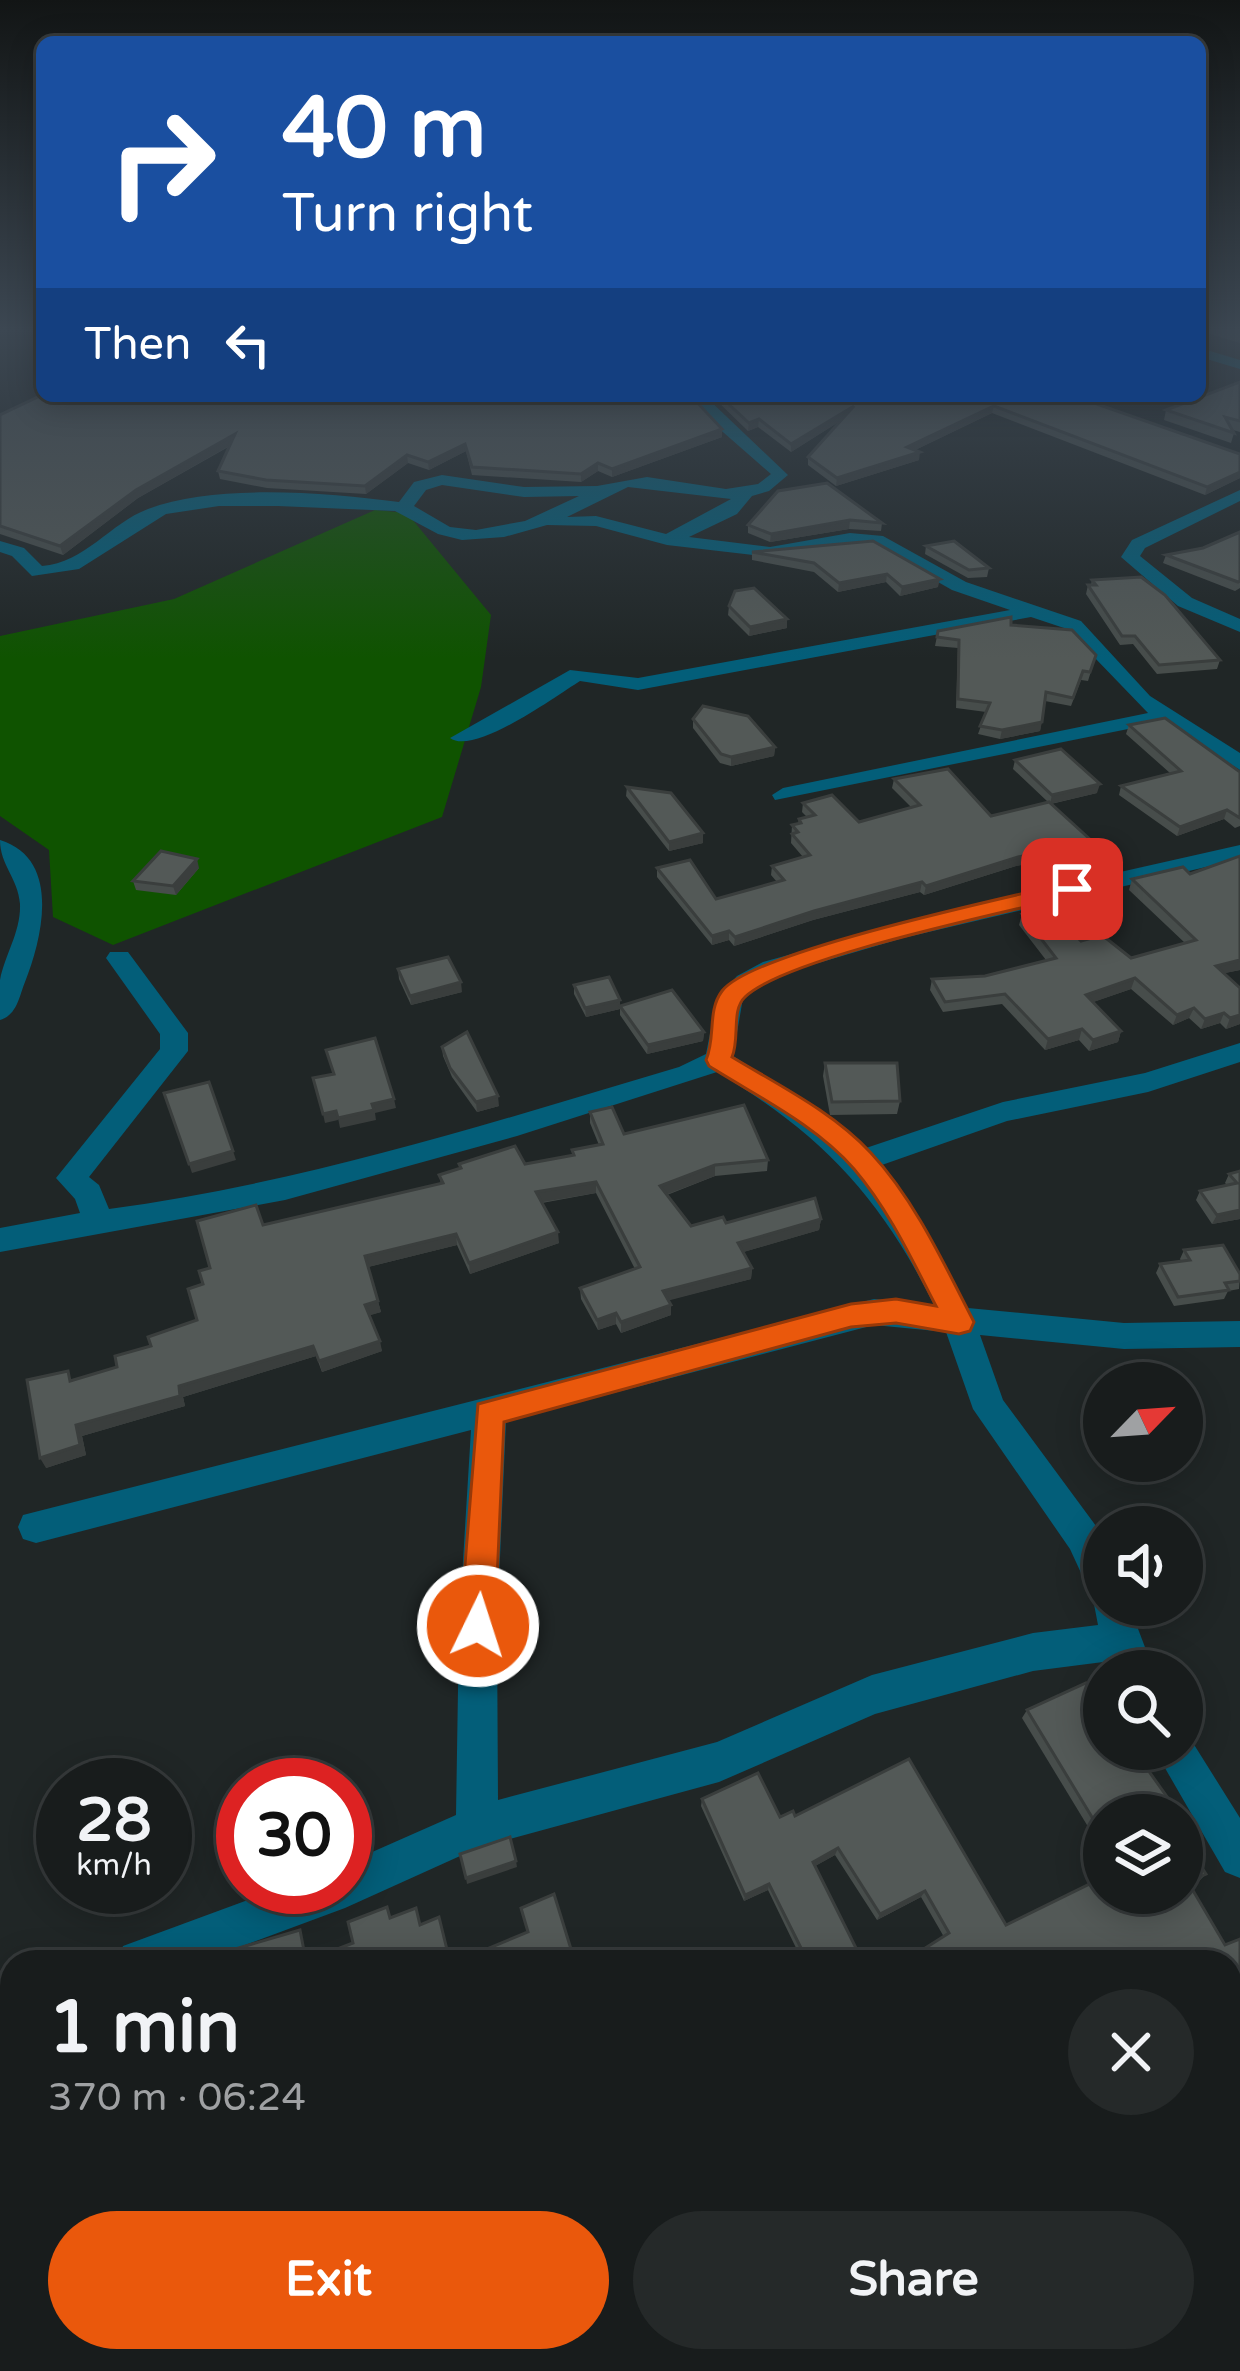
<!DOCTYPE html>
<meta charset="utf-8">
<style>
body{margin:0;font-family:"Varela Round",sans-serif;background:#252929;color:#f1f3f6;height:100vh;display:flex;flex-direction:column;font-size:45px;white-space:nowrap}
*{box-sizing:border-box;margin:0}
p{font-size:39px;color:#9fa1a3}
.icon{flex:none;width:66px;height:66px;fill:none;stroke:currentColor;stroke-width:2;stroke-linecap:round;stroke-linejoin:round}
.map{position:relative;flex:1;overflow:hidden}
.drawer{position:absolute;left:0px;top:1950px;width:1242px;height:423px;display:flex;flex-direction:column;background:#181c1c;border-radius:36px 36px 0 0;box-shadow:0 6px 30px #0003,0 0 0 3px #363a3b}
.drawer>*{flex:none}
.banner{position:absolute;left:36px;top:36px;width:1170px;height:366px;border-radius:18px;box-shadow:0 6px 30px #0003,0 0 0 3px #363a3b;background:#1a4fa0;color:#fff;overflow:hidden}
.needle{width:78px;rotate:65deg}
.fabs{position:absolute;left:1083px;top:1362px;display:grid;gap:24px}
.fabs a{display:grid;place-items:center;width:120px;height:120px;border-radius:50%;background:#181c1c;box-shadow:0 6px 30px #0003,0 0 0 3px #363a3b;font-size:60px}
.speed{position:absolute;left:36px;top:1758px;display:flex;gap:24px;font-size:60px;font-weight:700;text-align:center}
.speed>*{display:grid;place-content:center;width:156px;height:156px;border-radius:50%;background:#181c1c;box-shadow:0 6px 30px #0003,0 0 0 3px #363a3b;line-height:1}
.speed small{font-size:30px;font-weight:400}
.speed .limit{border:18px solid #d22;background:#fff;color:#111}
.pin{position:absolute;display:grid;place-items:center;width:102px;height:102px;color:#fff;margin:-51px;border-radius:24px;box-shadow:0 6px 18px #0006}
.me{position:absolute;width:132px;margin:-66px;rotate:4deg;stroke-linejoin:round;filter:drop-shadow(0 0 9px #0008)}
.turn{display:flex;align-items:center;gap:42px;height:252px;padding:0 48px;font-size:54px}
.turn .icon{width:156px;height:156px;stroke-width:2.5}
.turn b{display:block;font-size:84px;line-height:102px}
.then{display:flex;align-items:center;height:114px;padding:0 48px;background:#0003;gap:24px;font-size:45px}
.round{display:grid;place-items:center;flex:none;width:126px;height:126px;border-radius:63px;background:#252929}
.summary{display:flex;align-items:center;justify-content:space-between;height:204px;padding:0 48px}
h1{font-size:72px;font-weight:800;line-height:90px}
.action{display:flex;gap:24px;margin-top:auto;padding:24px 48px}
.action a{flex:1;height:138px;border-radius:72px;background:#ea580c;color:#fff;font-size:48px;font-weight:800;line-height:138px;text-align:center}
.action a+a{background:#252929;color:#f1f3f6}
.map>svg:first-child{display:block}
.green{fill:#0f5300}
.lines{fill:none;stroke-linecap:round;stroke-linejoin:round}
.street{fill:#035e79;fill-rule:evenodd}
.wall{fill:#474d4b}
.shaded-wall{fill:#3a3e3d}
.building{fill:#535957;stroke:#3a3e3d;stroke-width:3}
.route{fill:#ea580c;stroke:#983908;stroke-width:3}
</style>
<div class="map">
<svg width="1240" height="2371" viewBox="0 0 1240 2371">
<rect width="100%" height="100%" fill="#202626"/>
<path class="green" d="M375 510 407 513 491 615 481 687 442 817 113 945 53 917 49 850 0 816V636L174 599Z"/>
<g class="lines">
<g class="street">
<path d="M1200 348 1240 360V369L1200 357Z"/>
<path d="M690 396H705L788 475 769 491 752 496 737 514 689 537 770 547 850 533 883 536 966 582 1081 621 1150 696 1240 753V770L1163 722 775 800 772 795 783 788 1148 713 1067 629 1031 617 638 690 580 681C556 696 474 756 450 738L570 670 638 678 1010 610 952 590 873 545 850 543 770 557 667 545 596 526 547 525 504 537 462 540 438 534 395 511 278 506H219L166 514 79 569 32 576 12 556 0 552V541L24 548 42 566C85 563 110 523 148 509 216 483 327 493 399 502L414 482 442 475 524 487 597 486 647 477 726 489 758 484 771 474 707 418ZM442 485 524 497 579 496 525 521 476 530 450 527 414 506 426 490ZM628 487 731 499 666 534 596 516 567 517Z"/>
<path d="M1240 490V501L1145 548 1140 556 1192 598 1240 619V632L1178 606 1121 557 1132 540Z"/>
<path d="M0 840C62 859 42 939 25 982 19 997 17 1015 0 1020 0 1007 0 992 0 980 5 954 21 932 20 904 18 878 0 865 0 840Z"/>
<path d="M1240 845V859L903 938 781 974 743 998 733 1056 811 1105 863 1149 1003 1102 1145 1073 1240 1043V1062L1148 1092 1007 1121 879 1166 920 1222 968 1308 1124 1323 1240 1321V1347L1124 1349 980 1335 1003 1400 1096 1526 1104 1542V1605H1129L1154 1671H1114L1111 1661 1033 1671 875 1714 719 1782 480 1847 345 1908 199 1962H117L123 1946 283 1887H345V1864L456 1815 459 1626 471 1430 36 1543 23 1539 18 1527 23 1515 874 1299 934 1305C880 1196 821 1134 717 1072L517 1136 285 1200 0 1252V1228L80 1213 75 1199 56 1178 160 1049V1034L106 958 110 952H128L188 1033V1051L89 1177 99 1185 109 1209C303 1183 491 1123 679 1067L706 1054 717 998 737 976 763 962 943 912ZM874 1325 946 1332 973 1409 1070 1549 1093 1599 1098 1625 1033 1633 872 1675 717 1742 498 1800 497 1626 506 1421Z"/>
<path d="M1182 1732 1188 1735 1240 1818V1878L1225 1872 1154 1749H1182Z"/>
<path d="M12 1969V2015L0 2019V1973Z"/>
<path d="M1240 2065V2114L1230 2118V2070Z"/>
<path d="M191 2361H243L244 2371H192Z"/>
<path d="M658 2361H727L723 2371H654Z"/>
</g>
</g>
<g class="wall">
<path d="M1201 327H1240V343L1200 331Z"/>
<path d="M1240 382V432L1233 430 1234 433 1231 443 1164 420 1166 410Z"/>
<path d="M712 396H1074L1240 454V478L1205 495 992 413 915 450 919 460 836 486 808 465V457L840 421 791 452 758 427 748 431Z"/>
<path d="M0 415 722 429V437L612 477 598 471 581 482 472 475 466 451 429 470 408 463 366 494 267 488 220 479 218 471 230 446 138 498 63 555 0 534Z"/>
<path d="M827 483 882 523 881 531 849 529 770 542 748 533V525Z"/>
<path d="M1240 532V588L1235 591 1163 563 1166 555 1203 548Z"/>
<path d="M873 541 938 587 900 596 886 582 838 592 814 572 752 560V552Z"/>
<path d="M926 546 989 568 987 577 968 578 925 554Z"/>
<path d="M1092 580 1220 660 1217 669 1157 674 1133 644 1120 645 1086 594 1088 585H1091Z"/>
<path d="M729 606 787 628 749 636 728 615Z"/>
<path d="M1011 625 1096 655 1088 681 1081 680 1071 706 1045 701 1040 731 1000 739 978 734 986 712 956 708 958 648 935 646 938 631Z"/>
<path d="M693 719 775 747 774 756 731 766 720 763 693 728Z"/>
<path d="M1129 725 1240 772V826L1235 828 1224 819 1177 836 1119 795 1121 786 1170 773 1126 734Z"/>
<path d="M1015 760 1097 793 1051 804 1090 852 1016 866 924 895 920 892 813 920 734 946 729 940 712 945 657 877V868L716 899 777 882 771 875 772 866 803 857 791 843 792 825 798 824 799 819 807 817 802 812 803 803 859 822 911 807 892 788 894 779 991 816 1048 802 1013 769Z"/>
<path d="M627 787 703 843 669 851 626 796Z"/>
<path d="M1240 856V970L1224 973 1240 1024 1226 1029 1220 1023 1201 1029 1189 1018 1173 1025 1131 989 1093 1002 1121 1031 1118 1042 1089 1051 1079 1040 1045 1050 1002 1004 943 1012 930 990 932 979 985 976 1046 960 1019 925 1022 914 1081 941 1131 958 1185 943 1129 890 1132 879 1190 874Z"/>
<path d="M199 868 176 895 136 890 133 881Z"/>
<path d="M398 969 462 992 411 1005 399 979Z"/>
<path d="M574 985 620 1006 704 1032 703 1041 647 1054 620 1015V1009L586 1017 574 994Z"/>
<path d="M442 1047 499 1106 477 1112 452 1077 443 1056Z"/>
<path d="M825 1063 900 1101 897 1114 830 1115 823 1076Z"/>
<path d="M590 1112 624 1134 768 1160 767 1171 715 1176 667 1195 691 1226 821 1219 819 1230 743 1252 752 1268 751 1279 668 1300 671 1305V1315L621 1333 616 1324 598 1330 581 1299 580 1288 635 1269 596 1193 542 1203 559 1243 470 1274 457 1245 368 1267 381 1312 369 1315 382 1351 322 1372 316 1356 183 1397 185 1406 82 1436 86 1455 46 1468 73 1380 117 1367 197 1320 203 1284 210 1268 263 1225 441 1184 439 1175 460 1168 459 1164H525L572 1155V1150L599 1145 590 1123Z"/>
<path d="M1240 1171V1219L1212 1224 1196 1200 1200 1191 1227 1185 1225 1183 1229 1174Z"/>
<path d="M1184 1250 1240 1274 1239 1289 1228 1291 1224 1299 1174 1306 1156 1273 1160 1264 1181 1261 1180 1259Z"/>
<path d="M1027 1710 1104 1815V1853L1022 1718Z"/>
<path d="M909 1759 1006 1925 1104 1877V1893H1182V1818L1191 1831 1184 1838 1206 1874 1199 1881 1190 1885 1225 1945 1240 1939V1991L1230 1996V1962H907L944 1937 921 1897 877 1920 835 1855 815 1866 863 1962H797L795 1958 798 1952 768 1890 744 1901 701 1806 702 1799 758 1773 780 1817 793 1811 795 1816Z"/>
<path d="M1240 2228V2269L1230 2253V2235Z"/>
<path d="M1007 2361H1230L1239 2371H1012Z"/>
</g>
<g class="shaded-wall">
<path d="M854 406 853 413 791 452V444Z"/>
<path d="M994 406 992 413 905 455 907 447Z"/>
<path d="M759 419 758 427 748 431 749 423Z"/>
<path d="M722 429V437L612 477V469Z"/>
<path d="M235 434 236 442 138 498 63 555 60 546 136 490Z"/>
<path d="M465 444 466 451 429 470 428 462Z"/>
<path d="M920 452 919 460 836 486 837 478Z"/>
<path d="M407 455 408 463 366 494 365 486Z"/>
<path d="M598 463V471L581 482V474Z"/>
<path d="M1240 472V478L1205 495 1207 487Z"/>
<path d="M850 520 849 529 770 542 771 534Z"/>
<path d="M887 574 886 582 838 592 839 583Z"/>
<path d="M940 579 938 587 900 596 902 587Z"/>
<path d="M787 619V628L749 636 750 627Z"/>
<path d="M1042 722 1040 731 1000 739 1002 730Z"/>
<path d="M775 747 774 756 731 766V757Z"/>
<path d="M1100 784 1097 793 1050 804 1052 795Z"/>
<path d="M1227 810 1224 819 1177 836 1180 827Z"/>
<path d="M703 833V843L669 851V842Z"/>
<path d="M1093 842 1090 852 1016 866 924 895 926 886 1018 857Z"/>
<path d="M197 859 199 868 176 895 173 886Z"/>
<path d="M922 882 920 892 813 920 734 946 735 937 814 911Z"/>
<path d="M729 931V940L712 945V936Z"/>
<path d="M1240 960V970L1212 976 1216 966Z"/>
<path d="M1135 978 1131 989 1082 1006 1086 995Z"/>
<path d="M461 982 462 992 411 1005 410 996Z"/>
<path d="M620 1000V1009L586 1017 585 1008Z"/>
<path d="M1194 1008 1189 1018 1173 1025 1177 1015Z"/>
<path d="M1224 1013 1220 1023 1201 1029 1205 1019Z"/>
<path d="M1240 1015V1024L1226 1029 1230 1018Z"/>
<path d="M1082 1029 1079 1040 1045 1050 1048 1039Z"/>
<path d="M1121 1031 1118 1042 1089 1051 1093 1040Z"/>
<path d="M704 1032 703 1041 647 1054 648 1045Z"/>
<path d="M498 1096 499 1106 477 1112 476 1102Z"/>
<path d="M394 1099 396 1108 375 1113 376 1120 340 1128 338 1118 372 1104Z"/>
<path d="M336 1111 338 1120 325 1123 323 1114Z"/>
<path d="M233 1151 236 1160 192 1173 189 1164Z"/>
<path d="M715 1165V1176L660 1197V1186Z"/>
<path d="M596 1182V1193L537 1203 536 1192Z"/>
<path d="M1240 1210V1219L1212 1224 1217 1215Z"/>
<path d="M821 1219 819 1230 737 1254 738 1243Z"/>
<path d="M558 1232 559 1243 470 1274 469 1263Z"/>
<path d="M456 1234 457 1245 368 1267 365 1256Z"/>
<path d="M752 1268 751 1279 663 1302V1291Z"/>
<path d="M378 1301 381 1312 368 1316 365 1305Z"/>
<path d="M671 1305V1315L621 1333V1322Z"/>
<path d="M616 1313V1324L598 1330 597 1320Z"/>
<path d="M380 1341 382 1351 322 1372 319 1361Z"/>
<path d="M313 1346 316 1356 183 1397 185 1406 82 1436 86 1455 46 1468 40 1458 76 1425 179 1386Z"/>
<path d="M838 1848 835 1855 810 1869 813 1862Z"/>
<path d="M516 1861 517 1867 467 1884 466 1878Z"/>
<path d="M769 1884 768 1890 744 1901 745 1895Z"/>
<path d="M925 1891 921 1897 877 1920 880 1914Z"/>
<path d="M47 2367 67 2370V2371H47Z"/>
</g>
<g class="building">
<path d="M1240 382V421L1225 417 1234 433 1166 410Z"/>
<path d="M42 395 691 396 722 429 612 469 598 463 581 474 472 467 465 444 428 462 407 455 365 486 266 480 218 471 235 434 136 490 60 546 0 526V415Z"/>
<path d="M720 396H1074L1240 454V472L1207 487 994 406 907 447 920 452 837 478 808 457 854 406 791 444 759 419 749 423Z"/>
<path d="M827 483 882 523 850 520 771 534 748 525 778 491Z"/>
<path d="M1240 532V581L1238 582 1166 555 1203 548Z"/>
<path d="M873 541 940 579 902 587 887 574 839 583 814 563 752 552Z"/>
<path d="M954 541 989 568 969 570 926 546Z"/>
<path d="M1141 577 1165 595 1220 660 1159 665 1135 636H1122L1088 585H1096L1092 580Z"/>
<path d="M754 588 787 619 750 627 729 606 735 591Z"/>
<path d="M1011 617V625L1072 630 1096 655 1090 672 1083 671 1073 698 1046 692 1042 722 1002 730 980 726 990 703 958 699 959 640 937 637 938 631Z"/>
<path d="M703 706 748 716 775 747 731 757 721 754 693 719Z"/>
<path d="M1165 718 1240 772V818L1227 810 1180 827 1121 786 1181 771 1129 725Z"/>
<path d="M1061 749 1100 784 1052 795 1015 760Z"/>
<path d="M948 769 991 816 1049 802 1093 842 1018 857 926 886 922 882 814 911 735 937 729 931 712 936 657 868 690 860 716 899 784 880 772 866 810 855 792 834 798 832 792 825 801 823 799 819 815 815 803 803 832 795 859 822 920 805 894 779Z"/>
<path d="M627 787 671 793 703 833 669 842Z"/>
<path d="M161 851 197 859 173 886 133 881Z"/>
<path d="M1240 856V960L1216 966 1240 988V1015L1230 1018 1224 1013 1205 1019 1194 1008 1177 1015 1135 978 1086 995 1121 1031 1093 1040 1082 1029 1048 1039 1005 994 945 1002 932 979 985 976 1056 958 1022 914 1048 907 1081 941 1102 935 1131 958 1196 940 1132 879 1183 867 1190 874Z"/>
<path d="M448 957 461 982 410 996 398 969Z"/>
<path d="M609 977 620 1000 585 1008 574 985Z"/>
<path d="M672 990 704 1032 648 1045 620 1006Z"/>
<path d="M467 1032 498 1096 476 1102 450 1068 442 1047Z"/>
<path d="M375 1038 394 1099 372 1104 374 1110 338 1118 336 1111 323 1114 313 1078 334 1074 326 1050Z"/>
<path d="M825 1063H897L900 1101 832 1102Z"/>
<path d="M209 1082 233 1151 189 1164 164 1093Z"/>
<path d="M744 1105 768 1160 715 1165 660 1186 691 1226 723 1217 726 1223 815 1198 821 1219 738 1243 752 1268 663 1291 671 1305 621 1322 616 1313 597 1320 580 1288 640 1267 596 1182 536 1192 558 1232 469 1263 456 1234 365 1256 378 1301 365 1305 380 1341 319 1361 313 1346 179 1386 180 1396 76 1425 80 1445 40 1458 27 1380 68 1371 70 1381 117 1367 115 1356 151 1346 148 1337 197 1320 188 1289 203 1284 199 1271 210 1268 197 1221 256 1205 263 1225 443 1183 439 1175 461 1168 459 1164 515 1146 525 1164 574 1155 572 1150 603 1144 590 1112 612 1107 624 1134Z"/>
<path d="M1240 1171V1210L1217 1215 1200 1191 1237 1183 1229 1174Z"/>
<path d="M1223 1245 1240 1274V1281L1225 1283 1229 1290 1178 1297 1160 1264 1190 1260 1184 1250Z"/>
<path d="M1086 1683 1104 1709V1749H1133L1180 1815H1104V1837L1027 1710Z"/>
<path d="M909 1759 1006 1925 1104 1877V1893H1182V1836L1206 1874 1188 1882 1225 1945 1240 1939V1989L1230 1994V1962H910L908 1959 949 1933 925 1891 880 1914 838 1848 813 1862 863 1962H799L801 1961 797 1953 802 1950 769 1884 745 1895 702 1799 758 1773 780 1817 793 1811 795 1816Z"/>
<path d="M1182 1818 1191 1831 1182 1835Z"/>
<path d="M510 1837 516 1861 466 1878 460 1854Z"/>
<path d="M554 1894 575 1962H480L477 1953 528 1932 521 1908Z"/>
<path d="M387 1907 390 1918 416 1908 420 1925 439 1917 450 1962H208V1957L300 1930 306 1961 353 1943 348 1922Z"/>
<path d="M12 2041V2151H0V2042Z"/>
<path d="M1240 2230V2254L1230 2238Z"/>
<path d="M1230 2354 1239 2371H1019L1014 2361H1230Z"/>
<path d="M847 2361H962L966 2371H830Z"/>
</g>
<linearGradient id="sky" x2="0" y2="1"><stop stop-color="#121515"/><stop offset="0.5" stop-color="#3c4752"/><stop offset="1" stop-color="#3c4752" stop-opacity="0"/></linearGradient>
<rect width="1240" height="659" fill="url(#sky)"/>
<path class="route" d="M1072 882 1083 889 1080 894C1013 911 786 957 745 997 731 1010 740 1039 732 1057 780 1086 833 1112 871 1153 915 1200 945 1266 974 1322L970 1331 959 1334 896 1323 851 1327 504 1422 495 1626 490 1638 478 1643 466 1638 460 1626 478 1404 851 1304 896 1299 936 1306C912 1260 889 1210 854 1169 816 1125 758 1097 709 1066L706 1060C716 1037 707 1011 722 991 752 951 1011 897 1072 882Z"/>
</svg>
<div class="fabs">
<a><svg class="needle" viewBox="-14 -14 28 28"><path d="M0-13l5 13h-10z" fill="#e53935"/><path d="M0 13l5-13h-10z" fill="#9fa1a3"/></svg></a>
<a><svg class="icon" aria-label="sound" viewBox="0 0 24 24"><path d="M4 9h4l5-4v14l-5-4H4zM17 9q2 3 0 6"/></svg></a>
<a><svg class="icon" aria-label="search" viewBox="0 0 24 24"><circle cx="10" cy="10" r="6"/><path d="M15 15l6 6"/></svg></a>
<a><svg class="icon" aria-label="layers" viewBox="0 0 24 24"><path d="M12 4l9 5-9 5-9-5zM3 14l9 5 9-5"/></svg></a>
</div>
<div class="speed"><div>28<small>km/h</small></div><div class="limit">30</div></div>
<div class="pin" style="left:1072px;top:889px;background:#d93025"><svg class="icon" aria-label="arrive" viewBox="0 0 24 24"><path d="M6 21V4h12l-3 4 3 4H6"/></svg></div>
<svg class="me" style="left:478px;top:1626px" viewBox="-20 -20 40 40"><circle r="17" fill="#ea580c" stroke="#fff" stroke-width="3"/><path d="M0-11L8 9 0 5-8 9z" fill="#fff"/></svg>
<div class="banner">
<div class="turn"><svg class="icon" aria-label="right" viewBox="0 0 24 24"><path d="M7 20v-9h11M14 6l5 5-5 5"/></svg><div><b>40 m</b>Turn right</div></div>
<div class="then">Then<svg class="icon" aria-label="left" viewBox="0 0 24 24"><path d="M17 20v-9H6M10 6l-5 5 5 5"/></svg></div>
</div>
<section class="drawer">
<div class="summary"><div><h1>1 min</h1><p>370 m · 06:24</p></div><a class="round"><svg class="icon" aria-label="close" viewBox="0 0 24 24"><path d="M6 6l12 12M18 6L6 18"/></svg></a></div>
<div class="action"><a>Exit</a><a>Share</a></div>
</section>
</div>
